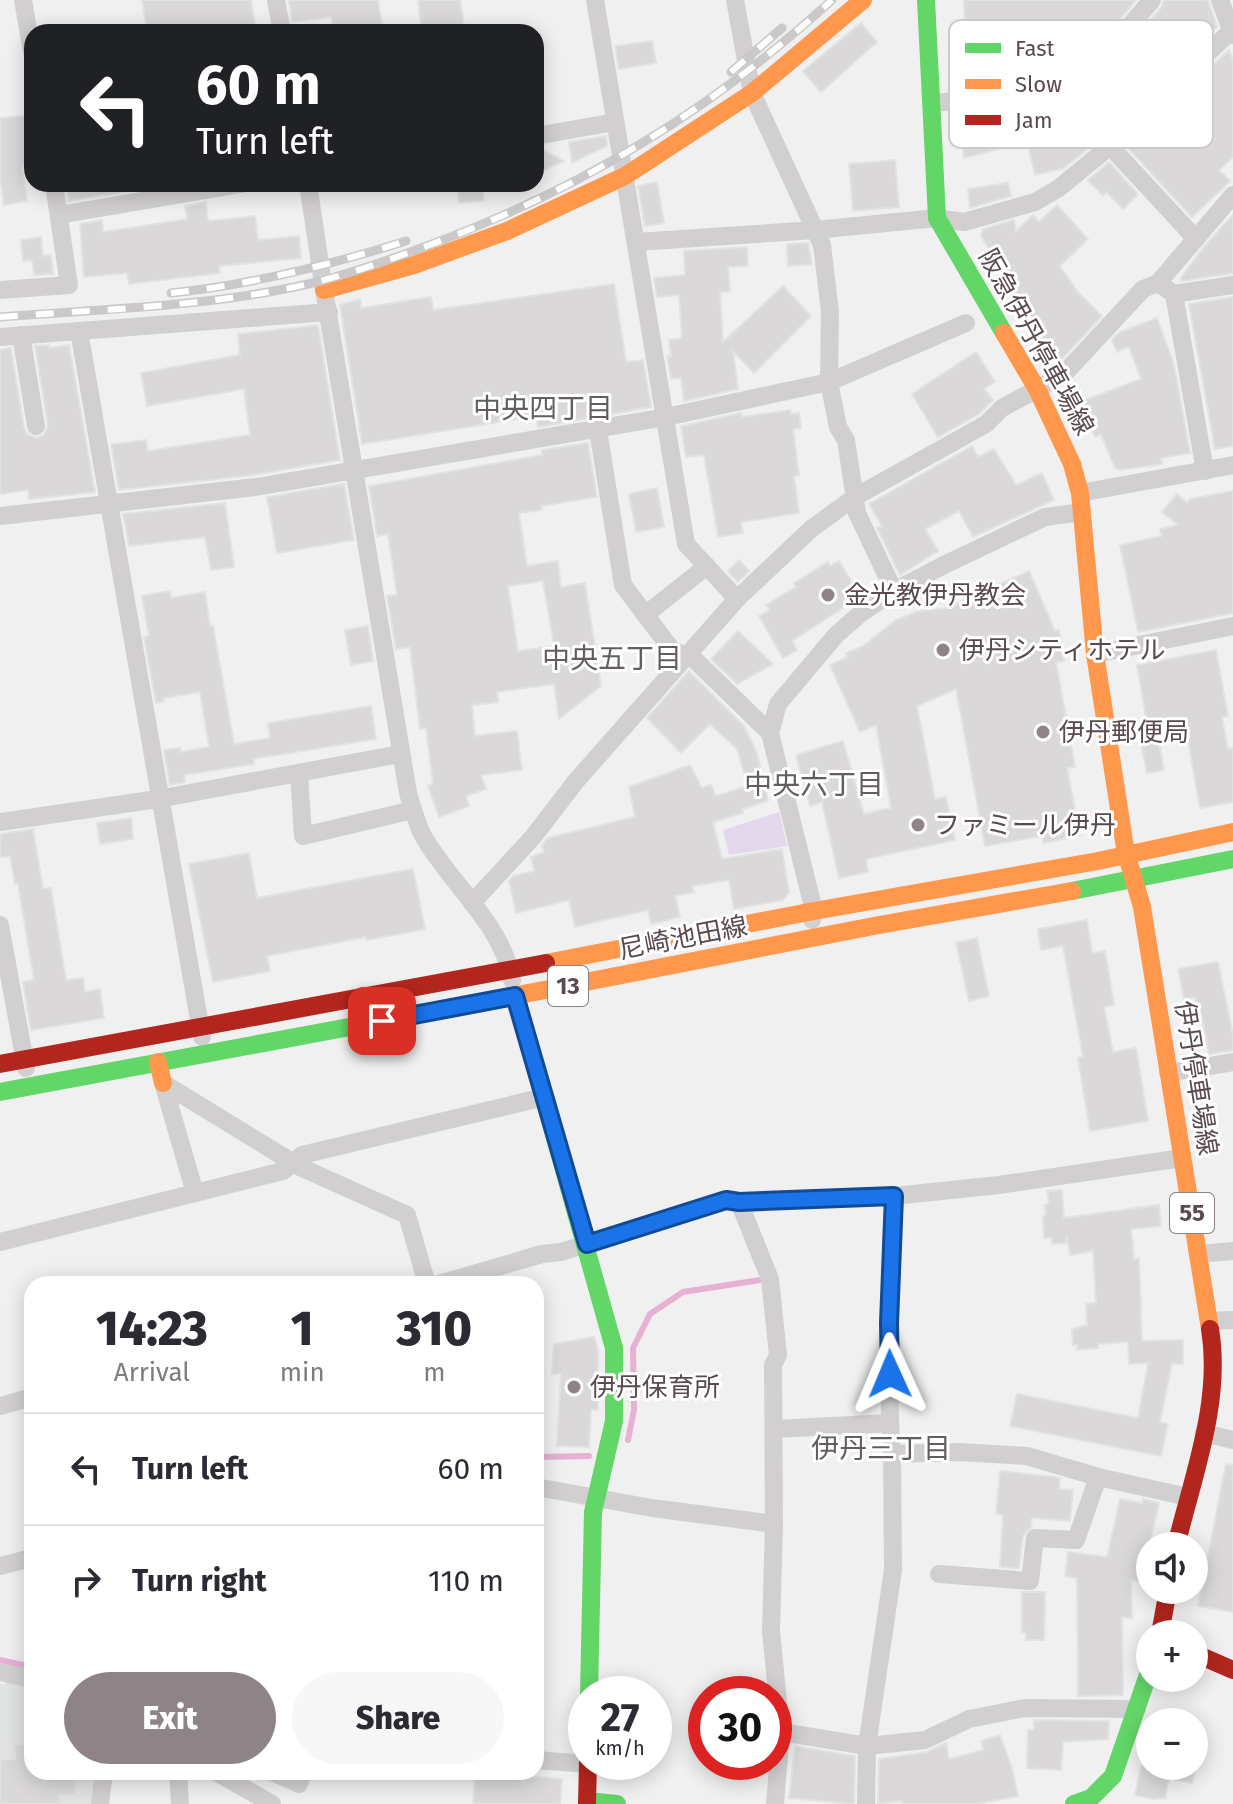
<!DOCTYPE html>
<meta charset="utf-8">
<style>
body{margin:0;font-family:"Fira Sans","Noto Sans JP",sans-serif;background:#f7f7f7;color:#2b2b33;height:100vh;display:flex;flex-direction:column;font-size:30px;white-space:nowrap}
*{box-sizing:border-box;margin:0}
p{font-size:26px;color:#7c7c81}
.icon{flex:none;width:44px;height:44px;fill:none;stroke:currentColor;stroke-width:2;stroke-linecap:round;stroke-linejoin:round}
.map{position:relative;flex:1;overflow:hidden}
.panel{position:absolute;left:24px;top:1276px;width:520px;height:504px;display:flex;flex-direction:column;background:#fff;border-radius:24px;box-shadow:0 4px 20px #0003}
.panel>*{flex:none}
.hud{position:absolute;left:24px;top:24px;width:520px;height:168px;border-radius:24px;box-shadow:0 4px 20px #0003;background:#202124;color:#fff;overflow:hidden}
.buttons{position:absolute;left:1136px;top:1532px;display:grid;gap:16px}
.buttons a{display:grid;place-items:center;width:72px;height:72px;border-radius:50%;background:#fff;box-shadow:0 4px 20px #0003;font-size:40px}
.speed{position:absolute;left:568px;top:1676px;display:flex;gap:16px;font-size:40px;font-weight:700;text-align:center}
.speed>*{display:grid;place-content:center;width:104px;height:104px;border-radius:50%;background:#fff;box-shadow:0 4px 20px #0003;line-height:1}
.speed small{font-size:20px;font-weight:400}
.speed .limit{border:12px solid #d22;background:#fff;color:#111}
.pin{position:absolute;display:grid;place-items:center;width:68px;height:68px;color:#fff;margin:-34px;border-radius:16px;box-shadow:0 4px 12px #0006}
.me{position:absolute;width:88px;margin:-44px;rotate:359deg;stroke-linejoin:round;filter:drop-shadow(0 0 6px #0008)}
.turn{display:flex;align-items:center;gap:28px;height:168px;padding:0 40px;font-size:36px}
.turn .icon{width:104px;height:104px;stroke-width:2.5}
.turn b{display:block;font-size:56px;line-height:68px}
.eta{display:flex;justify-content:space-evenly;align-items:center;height:136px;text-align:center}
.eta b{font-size:48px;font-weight:800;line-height:56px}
.primary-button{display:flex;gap:16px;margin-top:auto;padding:16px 40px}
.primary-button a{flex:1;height:92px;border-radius:48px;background:#8e8488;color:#fff;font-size:32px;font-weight:800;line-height:92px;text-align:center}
.primary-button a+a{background:#f7f7f7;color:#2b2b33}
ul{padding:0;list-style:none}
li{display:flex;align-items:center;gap:24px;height:112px;padding:0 40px;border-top:2px solid #e1e1e2}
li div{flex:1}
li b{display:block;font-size:30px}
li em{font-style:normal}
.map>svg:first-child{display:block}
.education{fill:#e1e2e2}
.green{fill:#e3d7ec}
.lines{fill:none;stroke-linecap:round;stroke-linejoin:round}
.stream{stroke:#e6b1d2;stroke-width:6}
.building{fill:#dad8d8;stroke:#e3e2e2;stroke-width:2;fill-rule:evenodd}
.street{stroke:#d2cfd0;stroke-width:18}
.fast{stroke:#63d668;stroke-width:18}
.slow{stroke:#ff974d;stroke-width:18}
.jam{stroke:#b3261e;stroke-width:18}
.rail-casing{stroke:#cbc8c9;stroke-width:9}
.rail{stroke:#fff;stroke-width:6;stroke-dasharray:18;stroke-linecap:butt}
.route-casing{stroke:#114b97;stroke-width:20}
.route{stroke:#1a73e8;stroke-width:14}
.poi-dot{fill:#8e8488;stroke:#fff;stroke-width:3}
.labels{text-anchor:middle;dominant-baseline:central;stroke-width:6;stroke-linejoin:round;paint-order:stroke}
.shield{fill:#fff;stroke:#8c8084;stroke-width:2}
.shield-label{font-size:24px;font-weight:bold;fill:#5a4a50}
.street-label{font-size:26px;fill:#5a4a50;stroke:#fff}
.poi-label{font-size:26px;fill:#5a4a50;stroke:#fff;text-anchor:start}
.neighbourhood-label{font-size:28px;fill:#635d5e;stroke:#fff}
.key{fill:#fff;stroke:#cec9ca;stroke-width:2}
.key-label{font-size:22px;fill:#5a4a50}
</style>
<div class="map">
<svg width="1233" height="1804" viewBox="0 0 1233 1804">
<rect width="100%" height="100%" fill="#f0f0f0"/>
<path class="education" d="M9 1676 32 1683V1772H97L94 1804H0V1684H5Z"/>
<path class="green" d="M779 812 787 846 729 855 723 830Z"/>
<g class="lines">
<g class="stream">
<path d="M628 1440 634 1410 633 1348 650 1314 683 1292 760 1280"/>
<path d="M539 1457 589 1456"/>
<path d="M0 1660 32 1667"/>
</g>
</g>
<g class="building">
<path d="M142 0H251L256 32H147Z"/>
<path d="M289 0H378L383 32H334L331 17 292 22Z"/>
<path d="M418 0H460L465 32H422Z"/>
<path d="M964 0H1136L1106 35 1017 57V62L998 64 999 78 966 86 963 48H965Z"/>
<path d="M1164 0H1208L1217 27 1102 137 1064 168 1035 175 1027 142 964 158 962 137 966 136 960 113 1037 93 1045 85 1062 80 1066 84 1079 75 1127 61 1125 50 1138 34 1154 23 1146 25 1161 8Z"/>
<path d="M861 23 877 42 821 92 803 71Z"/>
<path d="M652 41 656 63 619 69 615 46Z"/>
<path d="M1229 50 1233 60V157L1219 170 1230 181 1192 217 1127 147Z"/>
<path d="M32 115V165L22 166 27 201 4 205 0 177V118Z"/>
<path d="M606 136 607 146 572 163 569 142Z"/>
<path d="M536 148H539L564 161 536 174Z"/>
<path d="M895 160 899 207 853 211 849 164Z"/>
<path d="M1109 162 1138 194 1123 209 1106 192 1103 196 1088 180Z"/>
<path d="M657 182 664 223 645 226 638 186Z"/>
<path d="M1008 183 1011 196 970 208 968 189Z"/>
<path d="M102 184H149L150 187 69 201 67 188Z"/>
<path d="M457 184H482L484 201 459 203Z"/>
<path d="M206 202 208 221 255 216 258 240 299 236 301 258 219 266 220 273 129 284 127 273 84 277 80 224 102 220 103 232 187 219 185 206Z"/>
<path d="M1057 205 1088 239 1060 266 1077 291 1102 316 1057 364 981 236 983 229 1014 220 1016 231 1033 215 1039 222Z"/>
<path d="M1233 215V273L1182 281 1181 278 1203 248Z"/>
<path d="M41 237 43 256 51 255 53 274 34 275 32 260 23 261 21 240Z"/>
<path d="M808 243 812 264 788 266 787 244Z"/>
<path d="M747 247 748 266 728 267 730 291 720 292 723 342 783 286 811 316 754 373 733 351 738 389 684 401 681 378 671 379 667 356H671L669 340 682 338 679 295 657 297 654 278 685 275 684 251Z"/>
<path d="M614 284 626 362 643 360 651 407 538 427 536 416 362 444 340 305 360 299 361 308 431 297 433 310Z"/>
<path d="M1233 297V446L1215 449 1189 304Z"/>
<path d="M1157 318 1174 365 1190 453 1161 458 1162 464 1120 470 1115 468 1101 434 1095 437 1080 402 1141 379 1129 347 1117 352 1112 340 1120 332Z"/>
<path d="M318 325 340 460 254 475 119 490 111 444 146 440 148 451 250 435 244 389 147 406 141 373 240 355 238 334Z"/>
<path d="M49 345 50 348 69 345 95 492 29 499 28 490 0 494V350L11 348 24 428 27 434 37 438 44 435 48 425 35 346Z"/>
<path d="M976 352 995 382 984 389 993 400 979 414 938 437 912 394Z"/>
<path d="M790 410 791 414 799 413 801 428 793 429 799 475 794 476 799 513 741 522 743 533 718 537 704 455 686 457 681 426 741 413 742 417Z"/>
<path d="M588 443 597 497 541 506 542 510 519 513 527 566 558 561 561 587 585 583 601 686 559 719 554 684 497 692 498 702 472 705 475 736 517 731 522 770 481 775 486 789 466 796 469 806 439 817 428 786 433 784 426 728 420 729 410 647 396 649 387 596 397 595 388 534 377 536 369 486 542 455V450ZM543 581 554 646 518 651 508 586Z"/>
<path d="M972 446 978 457 994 449 1016 485 1042 473 1054 500 973 537 959 511 925 529 938 551 900 575 877 528 882 526 869 504Z"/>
<path d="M344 484 354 540 277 553 267 497Z"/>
<path d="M657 488 664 527 636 532 629 494Z"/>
<path d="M1233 491V613L1138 632 1120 545 1162 536 1160 529 1178 525 1162 512 1177 494 1187 503 1190 499Z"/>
<path d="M225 503 234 567 211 570 205 537 129 546 123 514Z"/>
<path d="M739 560 749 571 738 582 728 571Z"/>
<path d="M839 561 858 592 849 598 852 602 792 641 797 650 783 658 759 616 770 610 766 605 796 587 794 583 828 562 830 566Z"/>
<path d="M1029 571 1055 631 1059 630 1064 661 1056 662 1075 767 1067 768 1080 836 1043 843 1042 836 985 846 956 689 917 706 935 799 946 797 955 840 866 859 868 872 839 878 822 802 810 806 796 755 843 741 864 814 891 808 876 725 860 732 830 665 848 657 846 653 863 646 896 620 916 612 947 608Z"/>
<path d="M170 591 171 598 205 592 210 626H213L234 744 270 738 268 723 371 706 376 739 253 759 254 764 184 775 185 782 170 785 164 750 180 748V752L209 747 200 692 163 698 164 701 156 703 144 637 149 636 142 596Z"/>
<path d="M368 626 373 661 351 665 345 630Z"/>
<path d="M738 631 773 664 737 684 711 659Z"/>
<path d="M1216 650 1228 716 1222 717 1228 749 1233 748V802L1200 808 1185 724 1148 730 1137 665Z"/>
<path d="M689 671 744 726 757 753 768 801 742 809 743 813 713 822 722 859 782 849 789 892 787 895 783 900 734 909 729 880 692 886 694 892 675 896 680 917 651 924 648 910 575 927 569 900 516 913 509 881 513 876 534 871 531 857 544 852 542 845 548 838 635 817 629 787 690 765 702 788 711 785 716 796 748 786 737 749 710 724 681 753 647 718Z"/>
<path d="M1158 735 1164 770 1147 773 1140 738Z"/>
<path d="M131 818 133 839 100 844 97 823Z"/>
<path d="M33 829 43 889 51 888 66 980 83 978 85 992 100 989 104 1018 31 1030 23 982 34 980 18 883 15 884 10 856 0 857V834Z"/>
<path d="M249 853 257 898 413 869 425 929 367 940 366 937 267 956 270 971 213 982 189 864Z"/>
<path d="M1087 920 1092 953 1105 951 1114 1005 1104 1007 1113 1052 1136 1048 1148 1121 1090 1131 1078 1058 1083 1057 1063 946 1041 950 1038 929Z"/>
<path d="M977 938 989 996 969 1001 956 943Z"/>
<path d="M1218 962 1233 1035V1050L1209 1054 1200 1010 1197 1011 1195 997 1184 999 1178 969Z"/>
<path d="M1062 1190 1064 1218 1159 1205 1161 1226 1131 1229 1134 1259 1139 1258 1142 1341 1183 1340V1364H1172L1160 1422 1168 1424 1161 1456 1010 1426 1017 1394 1138 1418 1148 1363 1129 1364 1128 1342 1098 1344V1348L1077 1350V1345H1073L1072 1329 1087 1325 1086 1304 1096 1303 1093 1251 1070 1255 1067 1236 1066 1243 1052 1244V1237L1044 1238 1043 1216H1046L1045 1205 1049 1204 1047 1191Z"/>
<path d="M594 1337 598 1350V1410H591L589 1447 557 1446 561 1374H552L554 1344Z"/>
<path d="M1226 1464 1233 1465V1612L1198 1606Z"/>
<path d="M1000 1471 1055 1477 1060 1478 1059 1489 1073 1490 1070 1521 1032 1518 1031 1527 1023 1536 1019 1568 1000 1567 1003 1515 996 1514Z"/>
<path d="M1120 1499 1142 1503 1143 1499 1159 1503 1141 1582 1131 1580 1132 1618 1122 1617 1123 1695 1078 1696 1077 1578 1065 1576 1068 1552 1107 1557Z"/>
<path d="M1022 1592H1045L1044 1640H1026V1632H1022Z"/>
<path d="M1034 1720 1109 1721 1108 1739 1063 1742 1061 1770 1027 1768 1028 1730H1034Z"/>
<path d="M1000 1735 1012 1768 1018 1796 977 1804H902V1801L878 1804 879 1759 927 1752 946 1743 949 1759 984 1750 981 1741Z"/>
<path d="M32 1743V1772H75L76 1795 60 1796V1804H0V1759H15L14 1744Z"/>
<path d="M795 1746 855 1756 854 1804 789 1798Z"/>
<path d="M1141 1766H1196L1192 1783 1169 1778 1165 1798 1153 1799 1135 1795Z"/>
<path d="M475 1772 562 1779 560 1804H473Z"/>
</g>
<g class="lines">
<g class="street">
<path d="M23 0 32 52"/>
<path d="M276 0 282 32"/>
<path d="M595 0 686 544 737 599"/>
<path d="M735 0 752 93 822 245 830 312 829 382 838 427 846 440 857 513 894 591"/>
<path d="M1220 0 1233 35"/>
<path d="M1114 44 1152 0"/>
<path d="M932 103 957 101 1034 81"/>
<path d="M536 136 615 122"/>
<path d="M1110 146 1196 239"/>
<path d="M308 184 324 290 408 793C412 806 416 821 422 834 449 883 502 923 512 980"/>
<path d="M59 215 241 184"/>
<path d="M636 242 815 230 937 218 964 222 1035 202 1059 188 1110 146 1231 31"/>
<path d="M0 290 69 285 54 184"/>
<path d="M1174 294 1233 285"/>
<path d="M79 331 202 1037"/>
<path d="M21 335 36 426"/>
<path d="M0 337 329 312"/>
<path d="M598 430 623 585 672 650 694 659 770 733 814 911 812 920"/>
<path d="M1205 471 1174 294 1158 283 1233 195"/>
<path d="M1080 493 1233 465"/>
<path d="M0 516 256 487 666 417 829 382 966 323"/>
<path d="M645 615 707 566"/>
<path d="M1095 654 1233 626"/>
<path d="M770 733 778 704 836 635 860 614 894 591 944 565 1045 517 1082 512"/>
<path d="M299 774 303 836 413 810"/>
<path d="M0 822 158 799 400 754"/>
<path d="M472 903 533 837 576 781 737 599 811 529 855 497 986 424 1002 408 1063 375 1143 289 1158 283"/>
<path d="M0 925 26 1068"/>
<path d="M1168 1073 1233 1062"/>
<path d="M195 1193 163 1083 300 1167 407 1215 427 1284"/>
<path d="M739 1202 894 1196 999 1185 1182 1158"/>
<path d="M0 1242 283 1171 302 1155 544 1097"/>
<path d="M1199 1254 1233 1251"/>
<path d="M439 1284 542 1254 561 1252 726 1200 739 1202 770 1279 778 1355 773 1365 774 1524 771 1631 781 1732 867 1746 925 1740 969 1719 1025 1708 1137 1709"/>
<path d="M1209 1321 1233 1320"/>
<path d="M0 1406 32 1397"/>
<path d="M890 1423 889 1323 894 1196"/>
<path d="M774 1429 890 1423 892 1454 960 1452 1027 1456 1098 1477 1188 1497"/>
<path d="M1204 1433 1233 1440"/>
<path d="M536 1487 652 1508 774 1524"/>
<path d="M0 1566 32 1558"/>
<path d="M939 1574 1030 1581 1035 1538 1076 1540 1098 1477"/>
<path d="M0 1672 32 1679"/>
<path d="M536 1760 588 1764"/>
<path d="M178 1772 180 1804"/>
<path d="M216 1772 272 1804"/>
<path d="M272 1772 299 1784 303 1772"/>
<path d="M100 1804 104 1772"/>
<path d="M775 1804 781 1732"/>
<path d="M866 1804 867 1746 893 1570 892 1454"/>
</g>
<g class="fast">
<path d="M926 0 937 218 1004 333"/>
<path d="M1072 891 1233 859"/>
<path d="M515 996 614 1348V1421L593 1512 589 1694"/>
<path d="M0 1092 441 1010"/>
<path d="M587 1801 617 1804"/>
<path d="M1074 1804 1091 1798 1113 1776 1150 1669"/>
</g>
<g class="slow">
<path d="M324 290 414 265 507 231 625 176 752 93 863 0"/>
<path d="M1004 333 1037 389 1072 464 1080 493 1095 654 1126 854"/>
<path d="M1129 863 1142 907 1210 1329"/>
<path d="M546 963 814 911 1098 861 1233 832"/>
<path d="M441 1010 879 925 1072 891"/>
<path d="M158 1062 163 1083"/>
</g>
<g class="jam">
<path d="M0 1064 546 963"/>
<path d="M1176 1546C1193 1476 1222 1401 1210 1329"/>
<path d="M1160 1634 1168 1590"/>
<path d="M1194 1653 1233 1670"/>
<path d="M587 1804 588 1762"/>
</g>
<g class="rail-casing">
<g id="rail">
<path d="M731 72 782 28"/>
<path d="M171 293C250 285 330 265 406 241"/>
<path d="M0 317C102 309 208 307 308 284 347 275 386 261 424 247 580 190 709 112 832 0"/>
</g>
</g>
<use href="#rail" class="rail"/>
</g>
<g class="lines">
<g class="route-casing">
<path id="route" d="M382 1021 515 996 587 1244 726 1200 739 1202 894 1196 889 1323 890 1374"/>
</g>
<use href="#route" class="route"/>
</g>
<g class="poi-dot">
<circle cx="828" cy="595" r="8"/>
<circle cx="943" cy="650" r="8"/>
<circle cx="1043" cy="732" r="8"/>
<circle cx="918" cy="825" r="8"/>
<circle cx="574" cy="1387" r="8"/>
</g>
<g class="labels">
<g class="shield">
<rect x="548" y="966" width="40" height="40" rx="6"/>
<rect x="1170" y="1193" width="44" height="40" rx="6"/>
</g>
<g class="shield-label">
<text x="568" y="986">13</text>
<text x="1192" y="1213">55</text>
</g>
<g class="street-label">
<text transform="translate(1036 342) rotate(61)">阪急伊丹停車場線</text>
<text transform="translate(683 938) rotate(-11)">尼崎池田線</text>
<text transform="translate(1196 1078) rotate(81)">伊丹停車場線</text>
</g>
<g class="poi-label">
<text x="844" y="595">金光教伊丹教会</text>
<text x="959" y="650">伊丹シティホテル</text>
<text x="1059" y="732">伊丹郵便局</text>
<text x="934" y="825">ファミール伊丹</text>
<text x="590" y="1387">伊丹保育所</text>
</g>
<g class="neighbourhood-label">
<text x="543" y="408">中央四丁目</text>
<text x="612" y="658">中央五丁目</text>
<text x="814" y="784">中央六丁目</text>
<text x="881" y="1448">伊丹三丁目</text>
</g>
</g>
<rect x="949" y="20" width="264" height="128" rx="12" class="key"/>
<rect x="965" y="43" width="36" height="10" fill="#63d668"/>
<rect x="965" y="79" width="36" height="10" fill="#ff974d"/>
<rect x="965" y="115" width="36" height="10" fill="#b3261e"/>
<g class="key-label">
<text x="1015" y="56">Fast</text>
<text x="1015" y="92">Slow</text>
<text x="1015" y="128">Jam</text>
</g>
</svg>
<div class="buttons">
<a><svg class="icon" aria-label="sound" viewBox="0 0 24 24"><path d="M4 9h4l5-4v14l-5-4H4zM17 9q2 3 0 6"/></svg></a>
<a>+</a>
<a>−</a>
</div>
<div class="speed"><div>27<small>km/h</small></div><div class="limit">30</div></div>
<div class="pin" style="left:382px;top:1021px;background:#d93025"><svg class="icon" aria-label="arrive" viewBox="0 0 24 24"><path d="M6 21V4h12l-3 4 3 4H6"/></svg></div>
<svg class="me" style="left:890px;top:1374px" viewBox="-20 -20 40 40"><path d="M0-17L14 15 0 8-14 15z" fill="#1a73e8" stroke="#fff" stroke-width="4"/></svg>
<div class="hud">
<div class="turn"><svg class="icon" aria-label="left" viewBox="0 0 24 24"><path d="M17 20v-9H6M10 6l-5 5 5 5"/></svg><div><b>60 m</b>Turn left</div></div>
</div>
<section class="panel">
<div class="eta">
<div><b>14:23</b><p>Arrival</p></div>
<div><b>1</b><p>min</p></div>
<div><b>310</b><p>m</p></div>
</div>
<ul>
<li><svg class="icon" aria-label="left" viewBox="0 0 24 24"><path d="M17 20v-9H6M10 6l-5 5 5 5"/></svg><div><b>Turn left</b></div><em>60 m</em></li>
<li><svg class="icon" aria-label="right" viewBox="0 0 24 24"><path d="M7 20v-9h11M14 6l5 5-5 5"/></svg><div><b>Turn right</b></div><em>110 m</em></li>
</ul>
<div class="primary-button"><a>Exit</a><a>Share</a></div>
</section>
</div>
